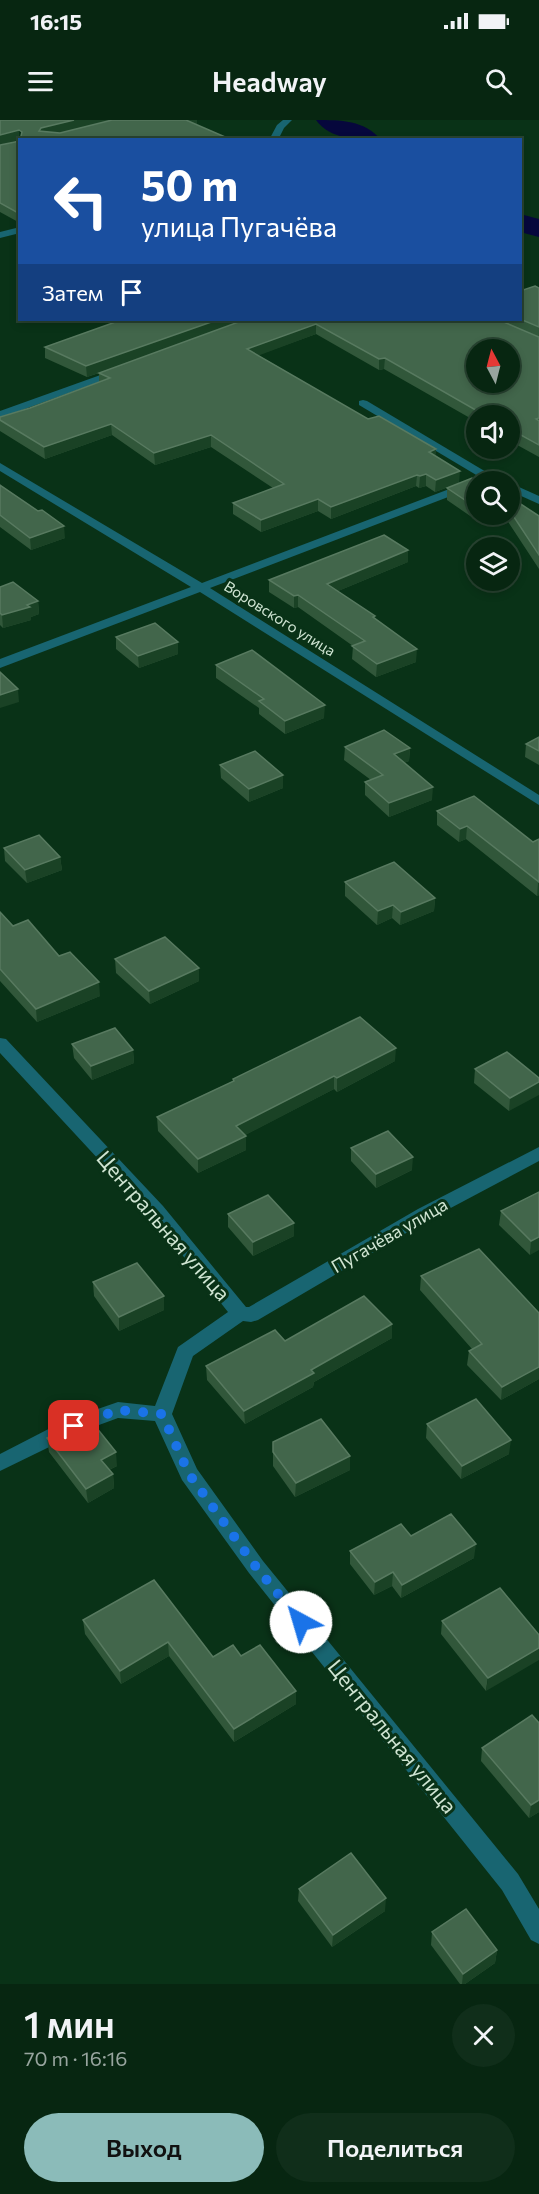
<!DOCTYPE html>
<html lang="ru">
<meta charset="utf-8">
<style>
body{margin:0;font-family:Commissioner,sans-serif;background:#102e1a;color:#f1f3f6;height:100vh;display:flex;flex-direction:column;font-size:22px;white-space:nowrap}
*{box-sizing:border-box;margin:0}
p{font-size:20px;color:#98a59f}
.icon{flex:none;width:33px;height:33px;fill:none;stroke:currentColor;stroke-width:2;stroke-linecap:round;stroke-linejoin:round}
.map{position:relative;height:1864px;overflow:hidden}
.panel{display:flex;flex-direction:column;background:#072611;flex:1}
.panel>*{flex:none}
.top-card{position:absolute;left:18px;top:18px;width:504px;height:183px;border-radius:0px;box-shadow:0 3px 9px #0003,0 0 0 2px #284331;background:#1a4fa0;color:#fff;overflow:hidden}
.needle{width:39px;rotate:353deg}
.buttons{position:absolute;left:466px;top:219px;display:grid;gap:12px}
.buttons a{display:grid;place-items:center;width:54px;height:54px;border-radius:50%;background:#072611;box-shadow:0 3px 9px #0003,0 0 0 2px #284331;font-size:30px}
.pin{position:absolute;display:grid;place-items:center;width:51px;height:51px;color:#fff;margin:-26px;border-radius:12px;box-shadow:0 3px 9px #0006}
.me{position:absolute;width:66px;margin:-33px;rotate:321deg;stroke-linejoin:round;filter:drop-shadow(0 0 4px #0008)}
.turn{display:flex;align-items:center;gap:21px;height:126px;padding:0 24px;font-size:27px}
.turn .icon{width:78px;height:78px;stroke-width:2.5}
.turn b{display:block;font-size:42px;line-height:51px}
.then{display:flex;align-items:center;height:57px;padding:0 24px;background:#0003;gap:12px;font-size:22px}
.round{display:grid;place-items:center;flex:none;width:63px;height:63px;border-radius:32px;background:#102e1a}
.overview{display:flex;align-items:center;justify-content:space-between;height:102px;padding:0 24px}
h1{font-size:36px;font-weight:600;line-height:45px}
.primary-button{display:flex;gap:12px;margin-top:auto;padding:12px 24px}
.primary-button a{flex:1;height:69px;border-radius:36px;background:#8bbbb9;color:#111;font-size:24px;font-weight:600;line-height:69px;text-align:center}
.primary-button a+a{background:#102e1a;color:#f1f3f6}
.status{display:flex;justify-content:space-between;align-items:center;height:42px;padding:0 30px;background:#072611;direction:ltr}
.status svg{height:16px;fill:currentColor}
header{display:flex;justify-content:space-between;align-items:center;height:78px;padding:0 24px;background:#072611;font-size:27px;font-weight:600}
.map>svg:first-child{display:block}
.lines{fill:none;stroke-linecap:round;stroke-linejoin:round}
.river{fill:#06073c;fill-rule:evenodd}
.minor{fill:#186571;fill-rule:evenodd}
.wall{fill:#31573a}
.shaded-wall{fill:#1a4225}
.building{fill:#42664b;stroke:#587a60;stroke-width:1.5;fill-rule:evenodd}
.route{stroke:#1a73e8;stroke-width:10;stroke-dasharray:0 18}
.labels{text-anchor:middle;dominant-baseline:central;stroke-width:6;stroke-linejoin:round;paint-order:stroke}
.far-street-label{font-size:15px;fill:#d0e5d3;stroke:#093217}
.street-label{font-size:18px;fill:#d0e5d3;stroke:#093217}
.near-street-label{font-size:21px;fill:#d0e5d3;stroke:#093217}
</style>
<div class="status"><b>16:15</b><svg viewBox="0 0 49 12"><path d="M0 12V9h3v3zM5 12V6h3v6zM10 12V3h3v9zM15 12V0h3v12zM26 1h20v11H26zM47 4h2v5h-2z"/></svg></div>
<header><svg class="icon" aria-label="menu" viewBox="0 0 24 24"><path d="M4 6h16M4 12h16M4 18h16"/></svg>Headway<svg class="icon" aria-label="search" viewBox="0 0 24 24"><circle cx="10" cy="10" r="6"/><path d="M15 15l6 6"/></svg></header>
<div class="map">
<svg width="539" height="1864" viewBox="0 0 539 1864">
<rect width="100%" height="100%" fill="#093217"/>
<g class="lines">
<g class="river">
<path d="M316 0C340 0 365 0 381 20 359 20 330 20 316 0Z"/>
<path d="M520 94 539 99V117L520 112Z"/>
</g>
<g class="minor">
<path d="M283 0H292L284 8 278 20H269L277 5Z"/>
<path d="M20 107V113L0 118V112Z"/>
<path d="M120 248 124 249V253L0 298V291Z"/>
<path d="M363 280 367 281 503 362H488L359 285V281Z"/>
<path d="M0 343 202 463 473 360H481L483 362H477V366L210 468 539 675V685L200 472 0 548V539L191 467 0 351Z"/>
<path d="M510 363 539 376V384L510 371Z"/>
<path d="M0 918 6 919 163 1086 246 1187H249L418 1089 539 1027V1041L430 1099 258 1200 251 1202 243 1201 193 1236 172 1294 197 1349 263 1441 518 1754 539 1789V1824L531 1820 502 1770 249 1453 182 1360 155 1301 118 1298 80 1312 0 1351V1334L66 1300 118 1282 155 1286 178 1227 228 1192 151 1096 0 933Z"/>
</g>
</g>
<g class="wall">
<path d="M20 21V103L0 92V25Z"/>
<path d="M539 168V337L510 321V296H477V302L384 249 379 250 316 214 258 235 368 299 436 329 435 336 459 363 435 372 426 366 419 368 416 366 331 399 318 391 261 412 233 394V383L273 368 211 327 155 345 112 315 45 339 0 311V297L30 288 99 262V253L87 257 45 238V227L121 200H520Z"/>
<path d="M477 362V394H494L476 400 447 380V368Z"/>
<path d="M0 365 65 418 31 430 0 407Z"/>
<path d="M510 377 539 396V449L503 394H510Z"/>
<path d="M408 442 338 471 375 498 416 542 376 557 352 539 353 526 298 487 294 488 269 472V460Z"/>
<path d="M0 467 38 481 39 494 31 497V500L3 508 0 505Z"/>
<path d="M116 517 178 522V534L139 548 116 529Z"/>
<path d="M216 545 324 598 285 614 259 594V588L216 558Z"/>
<path d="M539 617V645L525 637 526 624Z"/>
<path d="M345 627 410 628 409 641 404 643 432 680 389 697 365 675V662L371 660 344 640Z"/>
<path d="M220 645 283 655V668L249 682 221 658Z"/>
<path d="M437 691 533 722 539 719V775L537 776 466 719 459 722 437 705Z"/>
<path d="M4 728 60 737 62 750 27 763 5 741Z"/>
<path d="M345 762 435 778 434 791 400 805 392 798 377 805 345 776Z"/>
<path d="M0 792 13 806 59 836 100 876 37 902 0 861Z"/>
<path d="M115 839 199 861 150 884 116 853Z"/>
<path d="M72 924 133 930 134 943 92 960 74 938Z"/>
<path d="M395 941 337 972 334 969 245 1015 246 1016V1030L198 1053 158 1011 157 997 233 961V959Z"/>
<path d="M475 949 539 958 509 991 474 963Z"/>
<path d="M351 1028 412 1050 376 1068 351 1041Z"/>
<path d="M539 1072 530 1135 499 1105 501 1091Z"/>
<path d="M228 1094 294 1103V1116L253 1136 228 1107Z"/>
<path d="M421 1156 539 1193V1259L501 1280 467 1245 469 1231 472 1229 420 1170Z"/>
<path d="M93 1162 164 1190 119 1211 94 1176Z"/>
<path d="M392 1204V1218L314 1262 313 1267 245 1304 207 1260 206 1246 285 1221Z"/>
<path d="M427 1304 509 1334 461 1359 426 1318Z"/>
<path d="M47 1318 117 1346 109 1350 113 1354 114 1368 88 1383 49 1332Z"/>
<path d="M273 1322 350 1350 295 1377 273 1346Z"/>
<path d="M350 1431 474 1438 401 1478 392 1466 374 1475 350 1444Z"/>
<path d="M154 1460 213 1537 241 1536 296 1571V1584L234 1622 169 1536 121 1564 85 1514 83 1500Z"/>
<path d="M500 1468 486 1571 441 1514 442 1501Z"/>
<path d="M482 1628 539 1692 529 1698 481 1641Z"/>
<path d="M299 1769 385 1791 332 1827 298 1781Z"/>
<path d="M432 1812 497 1830 495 1843 465 1864H460L431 1825Z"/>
</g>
<g class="shaded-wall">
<path d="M74 0H112L41 18 39 11 41 8Z"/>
<path d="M185 0H197V7Z"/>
<path d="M19 10V20L0 25V15Z"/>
<path d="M217 200H247L87 257 86 246Z"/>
<path d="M316 204V214L247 240V229Z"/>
<path d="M385 238 384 249 379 250V239Z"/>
<path d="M111 304 112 315 45 339 44 327Z"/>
<path d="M211 315V327L155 345 154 333Z"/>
<path d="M436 329 435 341 429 332Z"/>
<path d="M460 351 459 363 435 372 436 360Z"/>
<path d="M426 354V366L419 368 420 356Z"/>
<path d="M417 355 416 366 331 399V387Z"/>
<path d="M318 379V391L261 412V400Z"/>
<path d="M477 388V394H494L476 400Z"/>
<path d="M64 406 65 418 31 430 30 418Z"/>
<path d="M408 430V442L326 476 327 464Z"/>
<path d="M298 475V487L294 488V476Z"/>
<path d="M38 481 39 494 31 497V500L3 508 2 495Z"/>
<path d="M178 522V534L139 548 138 536Z"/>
<path d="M417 529 416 542 376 557 377 544Z"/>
<path d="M18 569 19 582 0 588V575Z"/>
<path d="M325 585 324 598 285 614V601Z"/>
<path d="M410 628 409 641 394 647V634Z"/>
<path d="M283 655V668L249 682V669Z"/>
<path d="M433 667 432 680 389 697V683Z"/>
<path d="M467 706 466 719 459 722 460 709Z"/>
<path d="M60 737 62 750 27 763 25 750Z"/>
<path d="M539 762V775L537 776 538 763Z"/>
<path d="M435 778 434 791 400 805 401 792Z"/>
<path d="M393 785 392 798 377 805 378 791Z"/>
<path d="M199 848V861L150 884 149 871Z"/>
<path d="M99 862 100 876 37 902 36 889Z"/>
<path d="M396 928 395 941 337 972V958Z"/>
<path d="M133 930 134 943 92 960 91 946Z"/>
<path d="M334 956V969L236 1020V1006Z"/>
<path d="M539 962V975L509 991 510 978Z"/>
<path d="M246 1016V1030L198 1053V1039Z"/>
<path d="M413 1037 412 1050 376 1068V1054Z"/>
<path d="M294 1103V1116L253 1136V1122Z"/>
<path d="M539 1117V1130L530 1135 531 1121Z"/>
<path d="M164 1176V1190L119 1211V1197Z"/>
<path d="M392 1204V1218L314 1262 313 1267 245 1304 244 1291 311 1250Z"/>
<path d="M539 1247V1259L501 1280 502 1267Z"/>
<path d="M511 1320 509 1334 461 1359 462 1346Z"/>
<path d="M116 1332 117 1346 102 1353 101 1340Z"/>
<path d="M350 1336V1350L295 1377 296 1363Z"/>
<path d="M113 1354 114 1368 88 1383 86 1369Z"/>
<path d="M476 1424 474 1438 401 1478 402 1465Z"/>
<path d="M393 1452 392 1466 374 1475 375 1462Z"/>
<path d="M168 1522 169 1536 121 1564 120 1551Z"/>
<path d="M539 1528V1540L486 1571 488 1558Z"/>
<path d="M296 1571V1584L234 1622V1609Z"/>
<path d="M539 1680V1692L529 1698 531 1685Z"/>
<path d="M386 1778 385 1791 332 1827 333 1815Z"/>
<path d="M497 1830 495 1843 465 1864H462L463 1854Z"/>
</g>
<g class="building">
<path d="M0 0H74L41 8 39 11 60 13 112 0H186L232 20H20L22 12 19 10 0 15Z"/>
<path d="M20 21V94L0 83V25Z"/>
<path d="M535 166 539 168V207L520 199V171Z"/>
<path d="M121 200H217L86 246 45 227Z"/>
<path d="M244 200H499L539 217V298L536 299 539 301V325L510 309V296H486L385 238 379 239 316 204 247 229 368 299 379 296 436 329 429 332 460 351 436 360 426 354 420 356 417 355 331 387 318 379 261 400 233 383 284 364 211 315 154 333 111 304 44 327 0 300V297L30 288 110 258 99 253ZM477 230H510V262H477Z"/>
<path d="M472 358 477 362V388L447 368Z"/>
<path d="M0 365 38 391 42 390 64 406 30 418 0 395Z"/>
<path d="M510 377 539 396V435L510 391Z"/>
<path d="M384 415 408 430 327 464 375 496 373 497 417 529 377 544 352 526 365 521 298 475 294 476 269 460Z"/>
<path d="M13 462 38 481 27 485 30 487 2 495 0 493V467Z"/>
<path d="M155 503 178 522 138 536 116 517Z"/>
<path d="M252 530 325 585 285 601 259 581 264 579 216 545Z"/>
<path d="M0 552 18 569 0 575Z"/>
<path d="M384 610 410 628 394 634 433 667 389 683 365 662 383 655 345 627Z"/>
<path d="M539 617V631L526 624Z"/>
<path d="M255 631 283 655 249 669 220 645Z"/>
<path d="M474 676 533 722 539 719V762L467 706 460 709 437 691Z"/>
<path d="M39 715 60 737 25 750 4 728Z"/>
<path d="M394 742 435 778 401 792 393 785 378 791 345 762Z"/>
<path d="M0 792 13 806 28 800 59 836 70 832 99 862 36 889 0 849Z"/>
<path d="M165 817 199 848 149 871 115 839Z"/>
<path d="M360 897 396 928 337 958 334 956 236 1006 246 1016 198 1039 157 997 234 961 233 959Z"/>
<path d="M115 908 133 930 91 946 72 924Z"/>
<path d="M507 932 539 958V962L510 978 475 949Z"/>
<path d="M388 1011 413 1037 376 1054 351 1028Z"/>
<path d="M539 1072V1117L531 1121 501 1091Z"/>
<path d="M268 1075 294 1103 253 1122 228 1094Z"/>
<path d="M479 1129 539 1193V1247L502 1267 469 1231 482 1224 421 1156Z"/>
<path d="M137 1143 164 1176 119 1197 93 1162Z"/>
<path d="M364 1176 392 1204 311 1250 314 1253 244 1291 206 1246 275 1210 285 1221Z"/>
<path d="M476 1279 511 1320 462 1346 427 1304Z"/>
<path d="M88 1297 116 1332 101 1340 113 1354 86 1369 47 1318Z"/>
<path d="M321 1299 350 1336 296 1363 273 1332V1322Z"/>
<path d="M451 1394 476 1424 402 1465 393 1452 375 1462 350 1431 401 1404 411 1416Z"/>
<path d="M154 1460 213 1537 233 1525 241 1536 260 1525 296 1571 234 1609 168 1522 120 1551 83 1500Z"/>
<path d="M500 1468 539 1515V1528L488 1558 442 1501Z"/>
<path d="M532 1595 539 1603V1680L531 1685 482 1628Z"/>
<path d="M351 1733 386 1778 333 1815 299 1769Z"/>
<path d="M466 1789 497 1830 463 1854 432 1812Z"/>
</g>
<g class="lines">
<path class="route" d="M74 1306 118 1290 162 1294 189 1354 256 1447 301 1502"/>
</g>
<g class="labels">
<g class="far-street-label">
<text transform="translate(280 498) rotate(32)">Воровского улица</text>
</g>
<g class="street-label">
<text transform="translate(389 1115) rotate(-30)">Пугачёва улица</text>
</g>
<g class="near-street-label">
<text transform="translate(164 1105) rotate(49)">Центральная улица</text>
<text transform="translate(393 1616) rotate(51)">Центральная улица</text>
</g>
</g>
</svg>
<div class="buttons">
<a><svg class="needle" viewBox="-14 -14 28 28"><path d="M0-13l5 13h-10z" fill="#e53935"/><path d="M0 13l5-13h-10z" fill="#98a59f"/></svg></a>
<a><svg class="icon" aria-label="sound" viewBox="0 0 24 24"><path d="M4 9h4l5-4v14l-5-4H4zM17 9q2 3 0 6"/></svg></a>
<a><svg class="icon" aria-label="search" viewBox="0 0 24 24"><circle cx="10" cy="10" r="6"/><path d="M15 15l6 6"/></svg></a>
<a><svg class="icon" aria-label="layers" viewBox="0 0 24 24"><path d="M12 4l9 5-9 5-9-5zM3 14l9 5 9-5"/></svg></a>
</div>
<div class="pin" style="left:74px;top:1306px;background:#d93025"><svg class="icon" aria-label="arrive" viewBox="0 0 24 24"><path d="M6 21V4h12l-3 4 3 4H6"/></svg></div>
<svg class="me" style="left:301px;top:1502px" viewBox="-20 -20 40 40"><circle r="19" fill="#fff"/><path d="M0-13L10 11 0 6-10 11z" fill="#1a73e8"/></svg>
<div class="top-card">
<div class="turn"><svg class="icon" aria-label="left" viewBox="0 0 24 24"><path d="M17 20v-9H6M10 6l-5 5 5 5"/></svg><div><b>50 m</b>улица Пугачёва</div></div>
<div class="then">Затем<svg class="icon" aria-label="arrive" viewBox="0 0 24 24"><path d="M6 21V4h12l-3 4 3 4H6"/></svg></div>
</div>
</div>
<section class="panel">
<div class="overview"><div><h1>1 мин</h1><p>70 m · 16:16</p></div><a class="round"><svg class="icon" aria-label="close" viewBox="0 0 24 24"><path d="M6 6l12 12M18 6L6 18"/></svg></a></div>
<div class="primary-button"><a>Выход</a><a>Поделиться</a></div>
</section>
